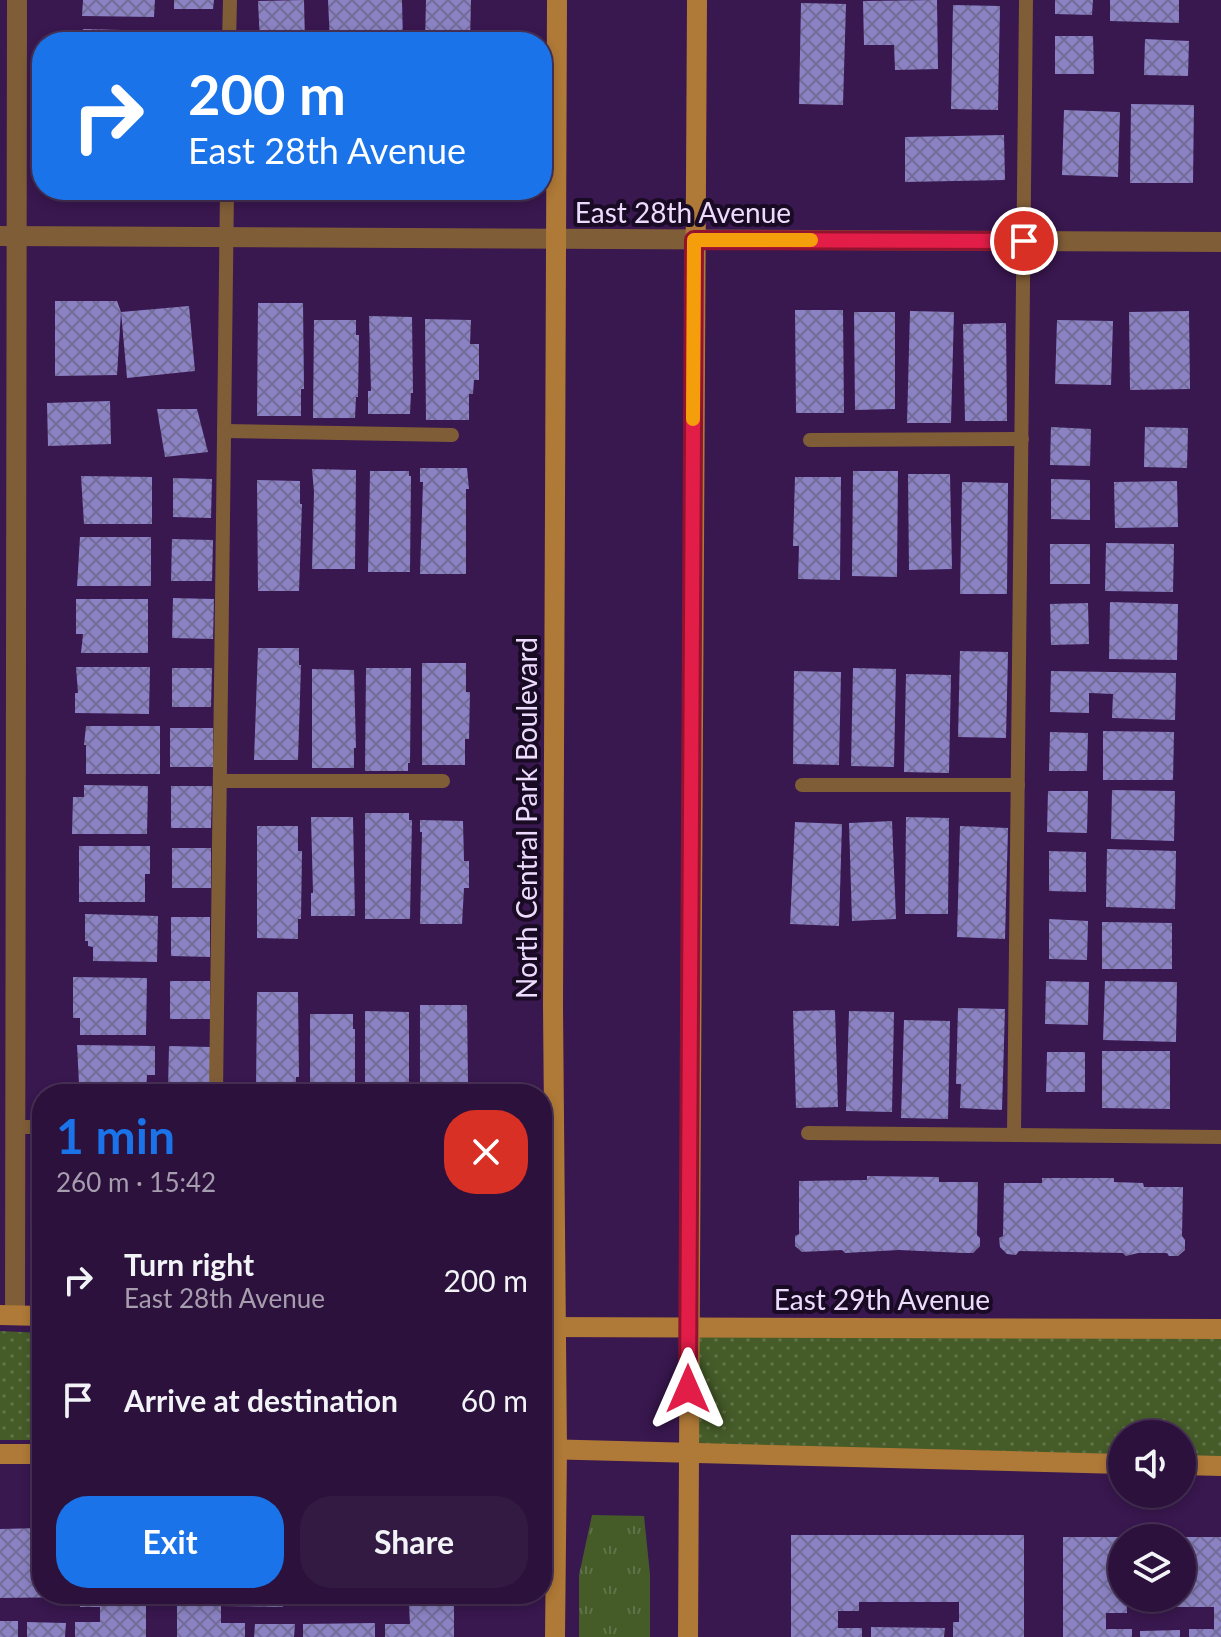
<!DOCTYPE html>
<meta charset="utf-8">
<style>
body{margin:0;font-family:Lato,sans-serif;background:#331a42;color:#f1f3f6;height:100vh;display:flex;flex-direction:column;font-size:30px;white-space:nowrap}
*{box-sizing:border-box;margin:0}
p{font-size:26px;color:#a69daf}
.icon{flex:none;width:44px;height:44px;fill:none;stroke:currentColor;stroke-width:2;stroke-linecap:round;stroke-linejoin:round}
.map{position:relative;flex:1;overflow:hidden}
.panel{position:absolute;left:32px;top:1084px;width:520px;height:520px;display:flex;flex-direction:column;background:#2b113b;border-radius:32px;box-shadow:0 4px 12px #0003,0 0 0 2px #473155}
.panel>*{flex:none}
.guide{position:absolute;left:32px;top:32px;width:520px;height:168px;border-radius:32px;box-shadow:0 4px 12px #0003,0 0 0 2px #473155;background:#1a73e8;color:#fff;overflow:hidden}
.fabs{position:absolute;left:1108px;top:1420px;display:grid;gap:16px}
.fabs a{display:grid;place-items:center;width:88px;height:88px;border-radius:50%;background:#2b113b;box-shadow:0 4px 12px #0003,0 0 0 2px #473155;font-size:40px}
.pin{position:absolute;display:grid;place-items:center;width:68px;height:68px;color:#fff;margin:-34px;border:4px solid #fff;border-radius:50%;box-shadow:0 2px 8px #0007}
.me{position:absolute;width:88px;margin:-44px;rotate:0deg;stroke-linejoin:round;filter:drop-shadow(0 0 6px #0008)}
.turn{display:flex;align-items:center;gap:28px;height:168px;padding:0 24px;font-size:36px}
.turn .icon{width:104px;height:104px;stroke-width:2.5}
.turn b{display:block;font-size:56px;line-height:68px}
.round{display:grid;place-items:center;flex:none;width:84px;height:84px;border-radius:32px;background:#331a42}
.head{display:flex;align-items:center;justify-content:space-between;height:136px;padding:0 24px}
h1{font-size:48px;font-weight:700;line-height:60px;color:#1a73e8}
.button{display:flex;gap:16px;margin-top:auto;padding:16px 24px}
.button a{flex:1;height:92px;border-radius:32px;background:#1a73e8;color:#fff;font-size:32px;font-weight:700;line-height:92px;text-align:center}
.button a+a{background:#331a42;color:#f1f3f6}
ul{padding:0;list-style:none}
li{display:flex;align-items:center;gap:24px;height:120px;padding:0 24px}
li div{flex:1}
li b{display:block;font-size:30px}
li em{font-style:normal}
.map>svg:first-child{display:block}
.grass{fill:url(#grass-tufts)}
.park{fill:url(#park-dots)}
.building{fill:url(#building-cross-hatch)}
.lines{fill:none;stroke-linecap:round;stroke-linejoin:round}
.lane{stroke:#7f5d37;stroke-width:14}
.street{stroke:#7f5d37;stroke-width:20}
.secondary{stroke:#af7937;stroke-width:20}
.route-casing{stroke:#92132f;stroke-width:20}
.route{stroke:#e11d48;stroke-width:14}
.slow{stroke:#f59e0b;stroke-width:14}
.labels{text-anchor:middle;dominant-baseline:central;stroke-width:8;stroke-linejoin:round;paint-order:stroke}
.street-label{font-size:28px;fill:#eddbfe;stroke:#190b24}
</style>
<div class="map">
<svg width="1221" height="1637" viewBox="0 0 1221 1637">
<defs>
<pattern id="grass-tufts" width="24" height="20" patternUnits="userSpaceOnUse" patternTransform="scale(2)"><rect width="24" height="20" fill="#455b28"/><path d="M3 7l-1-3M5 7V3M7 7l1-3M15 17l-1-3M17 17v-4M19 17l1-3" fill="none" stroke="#607248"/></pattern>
<pattern id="park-dots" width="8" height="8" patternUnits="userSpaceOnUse" patternTransform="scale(2)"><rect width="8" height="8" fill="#455b28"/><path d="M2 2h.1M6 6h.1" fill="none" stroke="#607248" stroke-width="1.8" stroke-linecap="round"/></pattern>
<pattern id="building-cross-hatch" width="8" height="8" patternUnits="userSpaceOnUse" patternTransform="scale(2)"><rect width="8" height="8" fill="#8a82c2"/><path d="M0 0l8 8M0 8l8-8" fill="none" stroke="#736c99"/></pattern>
</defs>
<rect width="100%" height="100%" fill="#39174f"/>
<path class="grass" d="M592 1515 644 1516 650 1574V1637H579V1575Z"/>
<g class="park">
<path d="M689 1326 1221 1329V1466L1182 1465V1434H1122V1464L688 1452Z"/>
<path d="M0 1331 42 1333V1440H0Z"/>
</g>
<g class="building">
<path d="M83 0H155L154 17 82 16Z"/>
<path d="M174 0H214L213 9H174Z"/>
<path d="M304 0 305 42H260L258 1Z"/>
<path d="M328 0H402L403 41 330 42Z"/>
<path d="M426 0H471L470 42H425Z"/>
<path d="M937 0 938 69 895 70 894 45H864L863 1Z"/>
<path d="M1055 0H1093L1092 15 1055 14Z"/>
<path d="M1110 0H1179V23L1110 21Z"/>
<path d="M801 3 846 4 843 105 799 104Z"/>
<path d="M953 5 1000 6 998 110 951 109Z"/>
<path d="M83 29 121 30V42H82Z"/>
<path d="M1055 36H1093L1094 74H1055Z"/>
<path d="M1145 39 1189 41 1188 76 1144 75Z"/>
<path d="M1131 104 1194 105 1193 183H1130Z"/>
<path d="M1064 110 1120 112 1118 177 1062 175Z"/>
<path d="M1004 135 1005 180 905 182V137Z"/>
<path d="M55 301H117L121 312 117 375 55 376Z"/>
<path d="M258 303H303L304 389H301V416H257Z"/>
<path d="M189 306 195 371 127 378 121 312Z"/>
<path d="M795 310H843L844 413H796Z"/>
<path d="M910 311 954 312 951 423H907Z"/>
<path d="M1189 311 1190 389 1130 390 1129 312Z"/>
<path d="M854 312H895V409L855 410Z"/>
<path d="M369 316 412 317 413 393H411L410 414H368V391H371Z"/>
<path d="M425 319 471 320 470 344H479V380H474L473 394H469V420H426Z"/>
<path d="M314 320H356V335H359L358 397H356L355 418H313Z"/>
<path d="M1057 320 1113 321 1111 385 1055 384Z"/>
<path d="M1006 323 1007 421H965L963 324Z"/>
<path d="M110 401 111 444 48 446 47 403Z"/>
<path d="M157 409H197L208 452 165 457Z"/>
<path d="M1051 427 1091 429 1090 466 1050 465Z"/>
<path d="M1145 427 1188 428 1187 468 1144 467Z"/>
<path d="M420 468H467L469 489H466V574H420L423 482H420Z"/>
<path d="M312 469 356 470 355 569H312L314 492Z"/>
<path d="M370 471H409V476H411L410 572H368Z"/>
<path d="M853 471H898L897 577 852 576Z"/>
<path d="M908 474H950L952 569 909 570Z"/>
<path d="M81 476 152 477V524H84Z"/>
<path d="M795 477H841L840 580 798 579 799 546H793Z"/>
<path d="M173 478 212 479 211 518 173 517Z"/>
<path d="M1051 479 1090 480V520L1051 519Z"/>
<path d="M257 480 300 481V504H302L299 591H258Z"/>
<path d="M1177 481 1178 527 1115 528 1114 482Z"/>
<path d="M962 482 1008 483 1007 594H960Z"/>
<path d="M80 537H151V586H77Z"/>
<path d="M172 539 213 540 212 581H171Z"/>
<path d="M1106 543 1174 544 1173 592 1105 591Z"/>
<rect x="1050" y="544" width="40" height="40"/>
<path d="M173 598 214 599 213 639 172 638Z"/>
<path d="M76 599H148V653H81L83 634H76Z"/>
<path d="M1110 602 1178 604 1177 660 1109 659Z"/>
<path d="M1088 603 1089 644 1051 645 1050 604Z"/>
<path d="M258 648H299V665H301L298 760H254Z"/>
<path d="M960 651 1008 652 1006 738 958 737Z"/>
<path d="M422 663H466V692H470L469 739H465V765H422Z"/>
<path d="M76 667H150L149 714 75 713V693H78Z"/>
<path d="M172 668H212L211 707H172Z"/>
<path d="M366 668H411L410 763H408V771H365Z"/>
<path d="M853 668 896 669 894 767 851 766Z"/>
<path d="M312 669 354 670 356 748H354V768H312Z"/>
<path d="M794 671 841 672 839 765 793 764Z"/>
<path d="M1051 671 1176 673 1175 720 1112 718 1113 694 1089 693V713L1050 712Z"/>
<path d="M906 674 951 675 949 773 904 772Z"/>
<path d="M86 726H160V774H86V745H84Z"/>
<rect x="170" y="728" width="43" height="39"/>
<path d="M1103 731 1174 732 1173 780H1103Z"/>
<path d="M1050 732 1088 733 1087 771H1049Z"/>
<path d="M84 785 148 786 147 834H72L73 797H84Z"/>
<path d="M171 786H212L211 828H171Z"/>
<path d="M1112 790 1175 791 1174 841 1111 839Z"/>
<path d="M1048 791H1088L1087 833 1047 832Z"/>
<path d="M365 813H409V820H412L410 919H365Z"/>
<path d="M311 817H353L355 916H311V893H313Z"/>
<path d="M906 817 949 818 948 914H905Z"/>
<path d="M420 820 463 821 464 861H469V888H464L462 924H420L422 832H420Z"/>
<path d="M892 821 896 919 852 921 849 823Z"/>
<path d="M795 822 842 824 839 926 790 924Z"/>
<path d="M257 826H298V851H302L301 919H298V939L257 938Z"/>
<path d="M960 826 1008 828 1005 939 957 937Z"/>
<path d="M79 846H150V874H145V902H79Z"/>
<rect x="172" y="848" width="39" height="40"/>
<path d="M1107 849 1176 851 1175 909 1106 907Z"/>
<path d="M1049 851 1086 852V892L1049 891Z"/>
<path d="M85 914 158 916 157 962 93 961V947L88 946V941H85Z"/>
<path d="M171 917H210V957L171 956Z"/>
<path d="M1049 919 1088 921 1087 960 1049 959Z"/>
<path d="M1102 922 1172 923V969H1102Z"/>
<path d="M73 977 147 978 146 1035H80V1018H73Z"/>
<rect x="170" y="981" width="40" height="38"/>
<path d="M1046 981 1089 982 1088 1025 1045 1024Z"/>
<path d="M1105 981 1177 982 1176 1042 1103 1040Z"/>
<path d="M257 992H298L299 1077H296V1094H256Z"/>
<path d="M420 1005H467L468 1082H464V1094H420Z"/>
<path d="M958 1008 1005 1009 1002 1110 960 1108 961 1084H956Z"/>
<path d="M835 1010 838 1107 796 1108 793 1011Z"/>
<path d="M365 1011 409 1012V1094H365Z"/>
<path d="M849 1011 894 1012 892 1112 846 1111Z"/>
<path d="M310 1014H353V1029H355V1093L310 1094Z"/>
<path d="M904 1020 950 1021 948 1119 901 1118Z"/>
<path d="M77 1045 155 1046V1075H147L146 1094H67V1084H79Z"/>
<path d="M169 1046 211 1047V1090L168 1089Z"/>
<path d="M1102 1051H1170V1109L1102 1108Z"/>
<path d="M1047 1052H1085V1092H1046Z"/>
<path d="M867 1176 939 1177V1182H978L977 1235 980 1238V1246L973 1253H964L899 1250 845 1253 842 1250 802 1252 795 1246V1236L799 1234V1181L867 1180Z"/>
<path d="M1042 1178H1114V1182L1143 1183 1144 1187H1183L1182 1236 1185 1240V1250L1178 1256H1169L1167 1253H1138L1126 1256 1123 1253 1019 1251 1016 1255 1007 1254 1000 1247 999 1238 1003 1236 1004 1183H1042Z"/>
<path d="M42 1528V1594H146V1637H75V1622H100V1607H80V1597L0 1598V1529Z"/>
<path d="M791 1535H1024V1637H953V1622H959V1602H859V1611H838V1628H862V1637H791Z"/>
<path d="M1063 1537H1122V1598H1182V1537H1221V1637H1189V1629H1214V1607H1127V1613H1106V1629H1132V1637H1063Z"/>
<path d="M177 1594H283V1607L221 1606V1623H245V1637H177Z"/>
<path d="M349 1594H454V1637H385V1624H410L409 1605H349Z"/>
<rect x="0" y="1621" width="18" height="16"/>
<path d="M27 1622 66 1623 65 1637H27Z"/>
<path d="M375 1623V1637H303V1624Z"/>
<path d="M255 1624H295L294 1637H254Z"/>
<path d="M871 1627 945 1628 944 1637H871Z"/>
<path d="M1180 1630V1637H1140V1631Z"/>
</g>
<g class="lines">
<g class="lane">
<path d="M229 42 230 0"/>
<path d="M224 431 452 435"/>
<path d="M810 440 1022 439"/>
<path d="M220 781H443"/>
<path d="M802 785H1018"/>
<path d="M216 1094 227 190"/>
<path d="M16 1127H42"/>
<path d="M808 1133 1221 1137"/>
<path d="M1014 1135 1026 0"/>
</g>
<g class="street">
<path d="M0 236 1221 242"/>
<path d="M15 1315 17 0"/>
</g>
<g class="secondary">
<path d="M0 1315 42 1316"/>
<path d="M542 1327 1221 1329"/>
<path d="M542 1449 1122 1464"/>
<path d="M0 1454H42"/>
<path d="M1182 1465 1221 1466"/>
<path d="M555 1637 557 1449 553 1007 557 0"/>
<path d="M688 1637 697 0"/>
</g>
</g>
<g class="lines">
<g class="route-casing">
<path id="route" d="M688 1389 694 240 1024 241"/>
</g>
<use href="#route" class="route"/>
<path class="slow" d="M693 419 694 240H811"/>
</g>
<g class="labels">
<g class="street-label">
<text x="683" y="212">East 28th Avenue</text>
<text transform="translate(526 818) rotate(-90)">North Central Park Boulevard</text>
<text x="882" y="1299">East 29th Avenue</text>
</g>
</g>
</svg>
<div class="fabs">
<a><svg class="icon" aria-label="sound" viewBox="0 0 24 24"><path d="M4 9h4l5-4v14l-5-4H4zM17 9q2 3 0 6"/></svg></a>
<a><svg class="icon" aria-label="layers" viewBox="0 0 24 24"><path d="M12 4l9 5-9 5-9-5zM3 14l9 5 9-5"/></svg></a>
</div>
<div class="pin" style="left:1024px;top:241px;background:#d93025"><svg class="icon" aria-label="arrive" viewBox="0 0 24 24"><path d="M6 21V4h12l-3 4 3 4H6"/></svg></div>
<svg class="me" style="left:688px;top:1389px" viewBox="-20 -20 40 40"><path d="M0-17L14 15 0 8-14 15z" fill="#e11d48" stroke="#fff" stroke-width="4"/></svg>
<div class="guide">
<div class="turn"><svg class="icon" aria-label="right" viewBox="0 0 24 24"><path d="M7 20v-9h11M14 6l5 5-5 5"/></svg><div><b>200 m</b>East 28th Avenue</div></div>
</div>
<section class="panel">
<div class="head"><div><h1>1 min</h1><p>260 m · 15:42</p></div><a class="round" style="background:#d93025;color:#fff"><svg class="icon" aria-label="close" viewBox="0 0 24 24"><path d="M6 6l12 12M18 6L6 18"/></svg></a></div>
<ul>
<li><svg class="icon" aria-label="right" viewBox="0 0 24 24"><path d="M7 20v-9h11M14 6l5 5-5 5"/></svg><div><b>Turn right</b><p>East 28th Avenue</p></div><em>200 m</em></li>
<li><svg class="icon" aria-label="arrive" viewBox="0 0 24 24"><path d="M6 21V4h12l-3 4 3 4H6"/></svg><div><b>Arrive at destination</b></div><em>60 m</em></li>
</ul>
<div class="button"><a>Exit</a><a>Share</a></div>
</section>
</div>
